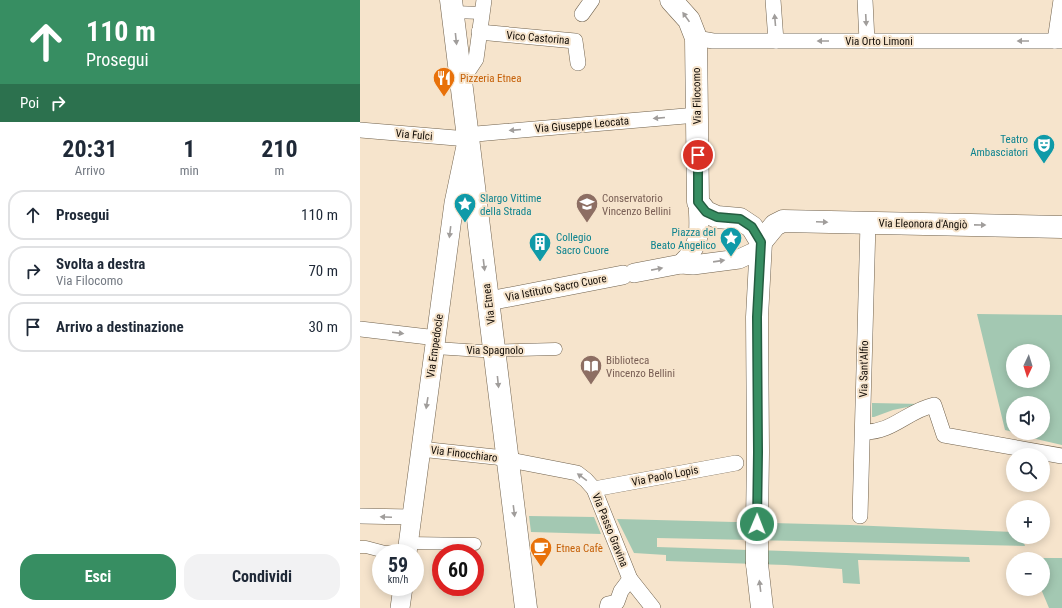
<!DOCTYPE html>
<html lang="it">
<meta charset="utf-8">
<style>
body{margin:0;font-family:"Roboto Condensed",sans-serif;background:#f2f2f3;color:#1f2937;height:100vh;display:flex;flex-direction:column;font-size:15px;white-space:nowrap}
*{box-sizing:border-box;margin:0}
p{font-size:13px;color:#747a83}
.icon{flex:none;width:22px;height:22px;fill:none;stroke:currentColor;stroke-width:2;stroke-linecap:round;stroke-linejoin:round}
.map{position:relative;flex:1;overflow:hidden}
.drawer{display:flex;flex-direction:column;background:#fff;width:360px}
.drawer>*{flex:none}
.hud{background:#378e62;color:#fff;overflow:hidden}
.needle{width:26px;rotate:184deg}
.fabs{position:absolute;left:646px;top:344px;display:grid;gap:8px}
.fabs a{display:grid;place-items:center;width:44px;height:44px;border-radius:50%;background:#fff;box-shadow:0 2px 10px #0003;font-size:20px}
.speed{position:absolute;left:12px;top:544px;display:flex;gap:8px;font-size:20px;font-weight:700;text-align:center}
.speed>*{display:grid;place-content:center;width:52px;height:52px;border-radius:50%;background:#fff;box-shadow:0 2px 10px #0003;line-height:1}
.speed small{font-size:10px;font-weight:400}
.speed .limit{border:6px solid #d22;background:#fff;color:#111}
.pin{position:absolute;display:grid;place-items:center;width:34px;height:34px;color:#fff;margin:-17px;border:2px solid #fff;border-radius:50%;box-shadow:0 1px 4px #0007}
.me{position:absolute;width:44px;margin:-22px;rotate:1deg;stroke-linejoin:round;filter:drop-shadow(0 0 3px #0008)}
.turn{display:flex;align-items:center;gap:14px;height:84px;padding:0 20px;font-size:18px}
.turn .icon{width:52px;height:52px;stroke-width:2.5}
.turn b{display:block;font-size:28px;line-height:34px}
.then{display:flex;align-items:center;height:38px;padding:0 20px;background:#0003;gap:8px;font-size:15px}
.eta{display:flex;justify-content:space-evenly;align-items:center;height:68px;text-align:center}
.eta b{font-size:24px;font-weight:700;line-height:28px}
.action{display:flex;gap:8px;margin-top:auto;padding:8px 20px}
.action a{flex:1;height:46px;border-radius:16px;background:#378e62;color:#fff;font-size:16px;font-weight:700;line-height:46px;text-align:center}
.action a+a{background:#f2f2f3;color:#1f2937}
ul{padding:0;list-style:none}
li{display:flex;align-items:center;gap:12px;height:50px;margin:0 8px 6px;padding:0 12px;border:2px solid #e0e1e3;border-radius:16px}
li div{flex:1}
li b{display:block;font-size:15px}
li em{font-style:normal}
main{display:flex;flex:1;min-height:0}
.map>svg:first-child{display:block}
.green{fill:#a3c8b2;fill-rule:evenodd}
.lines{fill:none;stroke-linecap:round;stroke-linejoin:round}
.pedestrian-casing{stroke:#71624d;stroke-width:13}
.minor-casing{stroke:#71624d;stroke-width:16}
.tertiary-casing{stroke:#71624d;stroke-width:20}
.secondary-casing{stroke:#71624d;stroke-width:23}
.primary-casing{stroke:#71624d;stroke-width:23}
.pedestrian{stroke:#fff;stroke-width:12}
.minor{stroke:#fff;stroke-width:15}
.tertiary{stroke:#fff;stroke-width:19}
.secondary{stroke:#fff;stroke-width:22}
.primary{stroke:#fff;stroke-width:22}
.primary-bridge-casing{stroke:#71624d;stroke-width:23;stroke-linecap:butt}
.primary-bridge{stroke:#fff;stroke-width:22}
.oneway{fill:#a09d9b}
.route-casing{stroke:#245c40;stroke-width:10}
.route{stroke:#378e62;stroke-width:7}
.labels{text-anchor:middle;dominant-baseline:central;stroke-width:4;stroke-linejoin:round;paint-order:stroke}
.street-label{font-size:11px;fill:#110b05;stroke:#f6e4cc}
.food-label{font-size:11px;fill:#c56008;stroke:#f6e4cc;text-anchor:start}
.culture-label{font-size:11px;fill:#0d838f;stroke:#f6e4cc;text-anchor:end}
.education-label{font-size:11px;fill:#785e54;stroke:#f6e4cc;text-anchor:start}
</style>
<main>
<section class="drawer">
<div class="hud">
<div class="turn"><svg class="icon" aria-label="ahead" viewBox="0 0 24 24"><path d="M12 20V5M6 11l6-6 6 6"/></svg><div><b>110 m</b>Prosegui</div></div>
<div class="then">Poi<svg class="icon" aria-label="right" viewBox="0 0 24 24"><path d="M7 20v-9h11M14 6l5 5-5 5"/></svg></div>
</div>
<div class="eta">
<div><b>20:31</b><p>Arrivo</p></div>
<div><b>1</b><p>min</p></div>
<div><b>210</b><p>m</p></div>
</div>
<ul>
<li><svg class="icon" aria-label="ahead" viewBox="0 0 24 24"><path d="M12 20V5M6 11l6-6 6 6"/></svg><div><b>Prosegui</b></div><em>110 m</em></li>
<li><svg class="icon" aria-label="right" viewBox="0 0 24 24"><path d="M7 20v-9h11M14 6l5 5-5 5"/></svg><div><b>Svolta a destra</b><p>Via Filocomo</p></div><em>70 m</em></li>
<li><svg class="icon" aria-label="arrive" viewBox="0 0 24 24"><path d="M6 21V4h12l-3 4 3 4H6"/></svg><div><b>Arrivo a destinazione</b></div><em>30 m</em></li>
</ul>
<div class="action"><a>Esci</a><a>Condividi</a></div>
</section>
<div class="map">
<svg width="702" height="608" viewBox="0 0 702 608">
<rect width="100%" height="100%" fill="#f6e4cc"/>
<g class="green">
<path d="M371 229 380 230 382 233 370 240 364 232Z"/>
<path d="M617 314 702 315V445L676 439 656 433H683V403H653V432L645 430ZM653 351H683V381H653Z"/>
<path d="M512 403 562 404 533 410 514 417H512Z"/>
<path d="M169 516 234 517 241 534 171 532Z"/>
<path d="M257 519 490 525 653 532V537H662L665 546 297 538V547L609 557 610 562 498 560 500 584 483 583 482 569 426 565 306 561V555L274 553Z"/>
<path d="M669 558H702V608H689L681 589H683V559H669Z"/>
</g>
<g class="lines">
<g class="pedestrian-casing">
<g id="pedestrian">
<path d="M93 12 122 13"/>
<path d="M75 348 122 351 196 349"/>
<path d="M48 543 115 544"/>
<path d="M0 547H6L25 552H47"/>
</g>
</g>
<g class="minor-casing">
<g id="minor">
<path d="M413 0 416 41"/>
<path d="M505 0 507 41"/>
<path d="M222 14 232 0"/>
<path d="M119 32 215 41 218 63"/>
<path d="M336 38 353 41H702"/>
<path d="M695 41 701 0"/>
<path d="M100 80 108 71 116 59 124 0"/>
<path d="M0 130 108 139 116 134 337 115"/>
<path d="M0 329 77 338"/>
<path d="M503 432C532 433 547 411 574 405L584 435 702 456"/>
<path d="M60 449 135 457 217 473 226 480 234 489 270 579 293 608"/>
<path d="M234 489 376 463"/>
<path d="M0 516 51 517"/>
<path d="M500 516 508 223"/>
<path d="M247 608 248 604 257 602 261 591 270 579"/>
</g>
</g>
<g class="tertiary-casing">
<g id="tertiary">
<path d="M321 264C343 243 339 229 338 202"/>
<path d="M274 273 321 264 333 265 379 259 401 249"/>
<path d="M129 301 263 275"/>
<path d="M47 553 94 203 106 146"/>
<path d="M40 608 43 587"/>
</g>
</g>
<g class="secondary-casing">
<path id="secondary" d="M401 242 415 225 423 221 702 227"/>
</g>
<g class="primary-casing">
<g id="primary">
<path d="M91 0 166 608"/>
<path d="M311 0 329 20 336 38 338 202 346 212 357 217 380 219 392 227 401 242 397 317 398 452 397 524"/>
<path d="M397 564 402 608"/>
</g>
</g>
<use href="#pedestrian" class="pedestrian"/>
<use href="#minor" class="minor"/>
<use href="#tertiary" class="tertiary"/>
<use href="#secondary" class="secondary"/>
<use href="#primary" class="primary"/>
<g class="primary-bridge-casing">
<path id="primary-bridge" d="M397 564V524"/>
</g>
<use href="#primary-bridge" class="primary-bridge"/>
</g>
<defs><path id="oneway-solid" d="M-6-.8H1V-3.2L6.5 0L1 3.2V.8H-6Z"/></defs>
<g class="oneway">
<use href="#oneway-solid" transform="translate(326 17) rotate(-125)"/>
<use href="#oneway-solid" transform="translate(415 20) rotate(-95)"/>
<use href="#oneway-solid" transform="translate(506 20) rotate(87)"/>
<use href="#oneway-solid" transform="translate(96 39) rotate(84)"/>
<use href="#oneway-solid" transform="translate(463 41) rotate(-180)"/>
<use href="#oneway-solid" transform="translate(663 41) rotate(180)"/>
<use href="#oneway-solid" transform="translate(299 118) rotate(175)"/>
<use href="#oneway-solid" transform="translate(155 130) rotate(175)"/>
<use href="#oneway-solid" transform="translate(462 222) rotate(2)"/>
<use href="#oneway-solid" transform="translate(620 225) rotate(1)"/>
<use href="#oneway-solid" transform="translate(90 232) rotate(97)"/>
<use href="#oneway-solid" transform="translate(359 261) rotate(-8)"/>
<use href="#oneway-solid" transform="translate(124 265) rotate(83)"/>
<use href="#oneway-solid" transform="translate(297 269) rotate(-11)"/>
<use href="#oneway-solid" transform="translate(38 333) rotate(7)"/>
<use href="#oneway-solid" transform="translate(138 382) rotate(84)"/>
<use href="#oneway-solid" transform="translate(67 403) rotate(99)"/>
<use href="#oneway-solid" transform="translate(222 477) rotate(-144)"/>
<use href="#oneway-solid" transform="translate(154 511) rotate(83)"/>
<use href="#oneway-solid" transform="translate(26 517) rotate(-178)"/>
<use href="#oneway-solid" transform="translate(400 586) rotate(-97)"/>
</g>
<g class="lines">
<g class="route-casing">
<path id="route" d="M338 155V202L346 212 357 217 380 219 392 227 401 242 397 317 398 452 397 524"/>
</g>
<use href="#route" class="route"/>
</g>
<defs>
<g id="restaurant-pin" transform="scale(1.15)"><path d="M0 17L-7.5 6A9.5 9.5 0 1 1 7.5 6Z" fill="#e8710a" stroke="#f6e4cc"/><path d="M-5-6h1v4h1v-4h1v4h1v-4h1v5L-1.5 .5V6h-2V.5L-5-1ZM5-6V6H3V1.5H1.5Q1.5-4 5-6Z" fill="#fff"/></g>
<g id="theatre-pin" transform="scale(1.15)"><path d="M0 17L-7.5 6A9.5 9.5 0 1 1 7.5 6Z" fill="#0f9aa8" stroke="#f6e4cc"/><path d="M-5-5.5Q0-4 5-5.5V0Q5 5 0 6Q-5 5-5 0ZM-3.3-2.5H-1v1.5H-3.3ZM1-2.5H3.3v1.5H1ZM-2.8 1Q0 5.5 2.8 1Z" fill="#fff"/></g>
<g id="sight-pin" transform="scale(1.15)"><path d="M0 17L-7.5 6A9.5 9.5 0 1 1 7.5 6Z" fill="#0f9aa8" stroke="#f6e4cc"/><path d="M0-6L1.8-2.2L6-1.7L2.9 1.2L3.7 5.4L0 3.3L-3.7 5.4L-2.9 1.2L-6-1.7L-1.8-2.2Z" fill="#fff"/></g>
<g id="university-pin" transform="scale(1.15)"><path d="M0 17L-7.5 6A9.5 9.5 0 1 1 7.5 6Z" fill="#8d6e63" stroke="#f6e4cc"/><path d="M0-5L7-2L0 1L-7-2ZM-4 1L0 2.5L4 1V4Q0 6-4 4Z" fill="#fff"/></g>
<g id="building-pin" transform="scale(1.15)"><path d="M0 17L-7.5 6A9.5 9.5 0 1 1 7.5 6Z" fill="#0f9aa8" stroke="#f6e4cc"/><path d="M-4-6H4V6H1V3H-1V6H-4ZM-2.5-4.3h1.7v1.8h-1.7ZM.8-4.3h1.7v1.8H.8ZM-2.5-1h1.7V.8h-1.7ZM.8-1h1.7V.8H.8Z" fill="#fff"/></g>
<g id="library-pin" transform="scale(1.15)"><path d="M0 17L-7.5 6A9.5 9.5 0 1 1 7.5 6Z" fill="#8d6e63" stroke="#f6e4cc"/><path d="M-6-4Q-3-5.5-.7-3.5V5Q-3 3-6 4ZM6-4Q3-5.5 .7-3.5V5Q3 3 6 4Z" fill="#fff"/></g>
<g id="cafe-pin" transform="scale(1.15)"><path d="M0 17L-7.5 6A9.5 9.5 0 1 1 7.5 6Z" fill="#e8710a" stroke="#f6e4cc"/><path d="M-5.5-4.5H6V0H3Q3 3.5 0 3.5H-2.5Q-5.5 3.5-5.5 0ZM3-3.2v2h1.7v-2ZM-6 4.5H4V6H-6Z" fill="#fff"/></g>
</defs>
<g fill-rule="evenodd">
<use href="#restaurant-pin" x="84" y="78"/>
<use href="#theatre-pin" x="684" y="145"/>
<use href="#sight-pin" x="105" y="204"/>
<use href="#university-pin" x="227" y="204"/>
<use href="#sight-pin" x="371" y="238"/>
<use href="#building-pin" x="180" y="243"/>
<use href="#library-pin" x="231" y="366"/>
<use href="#cafe-pin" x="181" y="548"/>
</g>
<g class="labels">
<g class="street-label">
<text transform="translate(178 38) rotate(5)">Vico Castorina</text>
<text x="519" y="41">Via Orto Limoni</text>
<text transform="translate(337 96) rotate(-91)">Via Filocomo</text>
<text transform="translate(222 125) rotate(-5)">Via Giuseppe Leocata</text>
<text transform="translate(54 135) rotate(5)">Via Fulci</text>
<text transform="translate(563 224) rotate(1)">Via Eleonora d'Angiò</text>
<text transform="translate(196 288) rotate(-11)">Via Istituto Sacro Cuore</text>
<text transform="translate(129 304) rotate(-97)">Via Etnea</text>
<text transform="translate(75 346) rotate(-82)">Via Empedocle</text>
<text x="135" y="350">Via Spagnolo</text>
<text transform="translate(504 369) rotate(-89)">Via Sant'Alfio</text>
<text transform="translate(104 454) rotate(7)">Via Finocchiaro</text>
<text transform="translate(305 476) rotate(-11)">Via Paolo Lopis</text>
<text transform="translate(250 530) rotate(68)">Via Passo Gravina</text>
</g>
<g class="food-label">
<text x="100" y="78">Pizzeria Etnea</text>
<text x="196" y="548">Etnea Cafè</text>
</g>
<g class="culture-label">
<text x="668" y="139">Teatro<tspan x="668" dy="13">Ambasciatori</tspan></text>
<text x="120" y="198" text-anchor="start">Slargo Vittime<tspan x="120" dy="13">della Strada</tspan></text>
<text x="356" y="232">Piazza del<tspan x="356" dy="13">Beato Angelico</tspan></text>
<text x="196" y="237" text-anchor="start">Collegio<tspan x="196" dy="13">Sacro Cuore</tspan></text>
</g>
<g class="education-label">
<text x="242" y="198">Conservatorio<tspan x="242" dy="13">Vincenzo Bellini</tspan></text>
<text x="246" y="360">Biblioteca<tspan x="246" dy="13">Vincenzo Bellini</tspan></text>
</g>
</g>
</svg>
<div class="fabs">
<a><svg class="needle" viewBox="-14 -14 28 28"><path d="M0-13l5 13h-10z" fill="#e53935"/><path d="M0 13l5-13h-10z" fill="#747a83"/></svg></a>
<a><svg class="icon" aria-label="sound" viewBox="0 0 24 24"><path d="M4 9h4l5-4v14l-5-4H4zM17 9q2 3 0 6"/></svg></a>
<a><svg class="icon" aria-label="search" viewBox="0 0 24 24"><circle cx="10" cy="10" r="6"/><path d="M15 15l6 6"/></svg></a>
<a>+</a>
<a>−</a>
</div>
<div class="speed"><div>59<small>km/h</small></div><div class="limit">60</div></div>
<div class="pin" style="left:338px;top:155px;background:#d93025"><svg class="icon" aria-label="arrive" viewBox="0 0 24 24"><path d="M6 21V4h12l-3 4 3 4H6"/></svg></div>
<svg class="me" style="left:397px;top:524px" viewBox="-20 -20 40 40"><circle r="17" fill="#378e62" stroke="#fff" stroke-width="3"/><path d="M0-11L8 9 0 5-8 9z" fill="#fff"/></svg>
</div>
</main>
